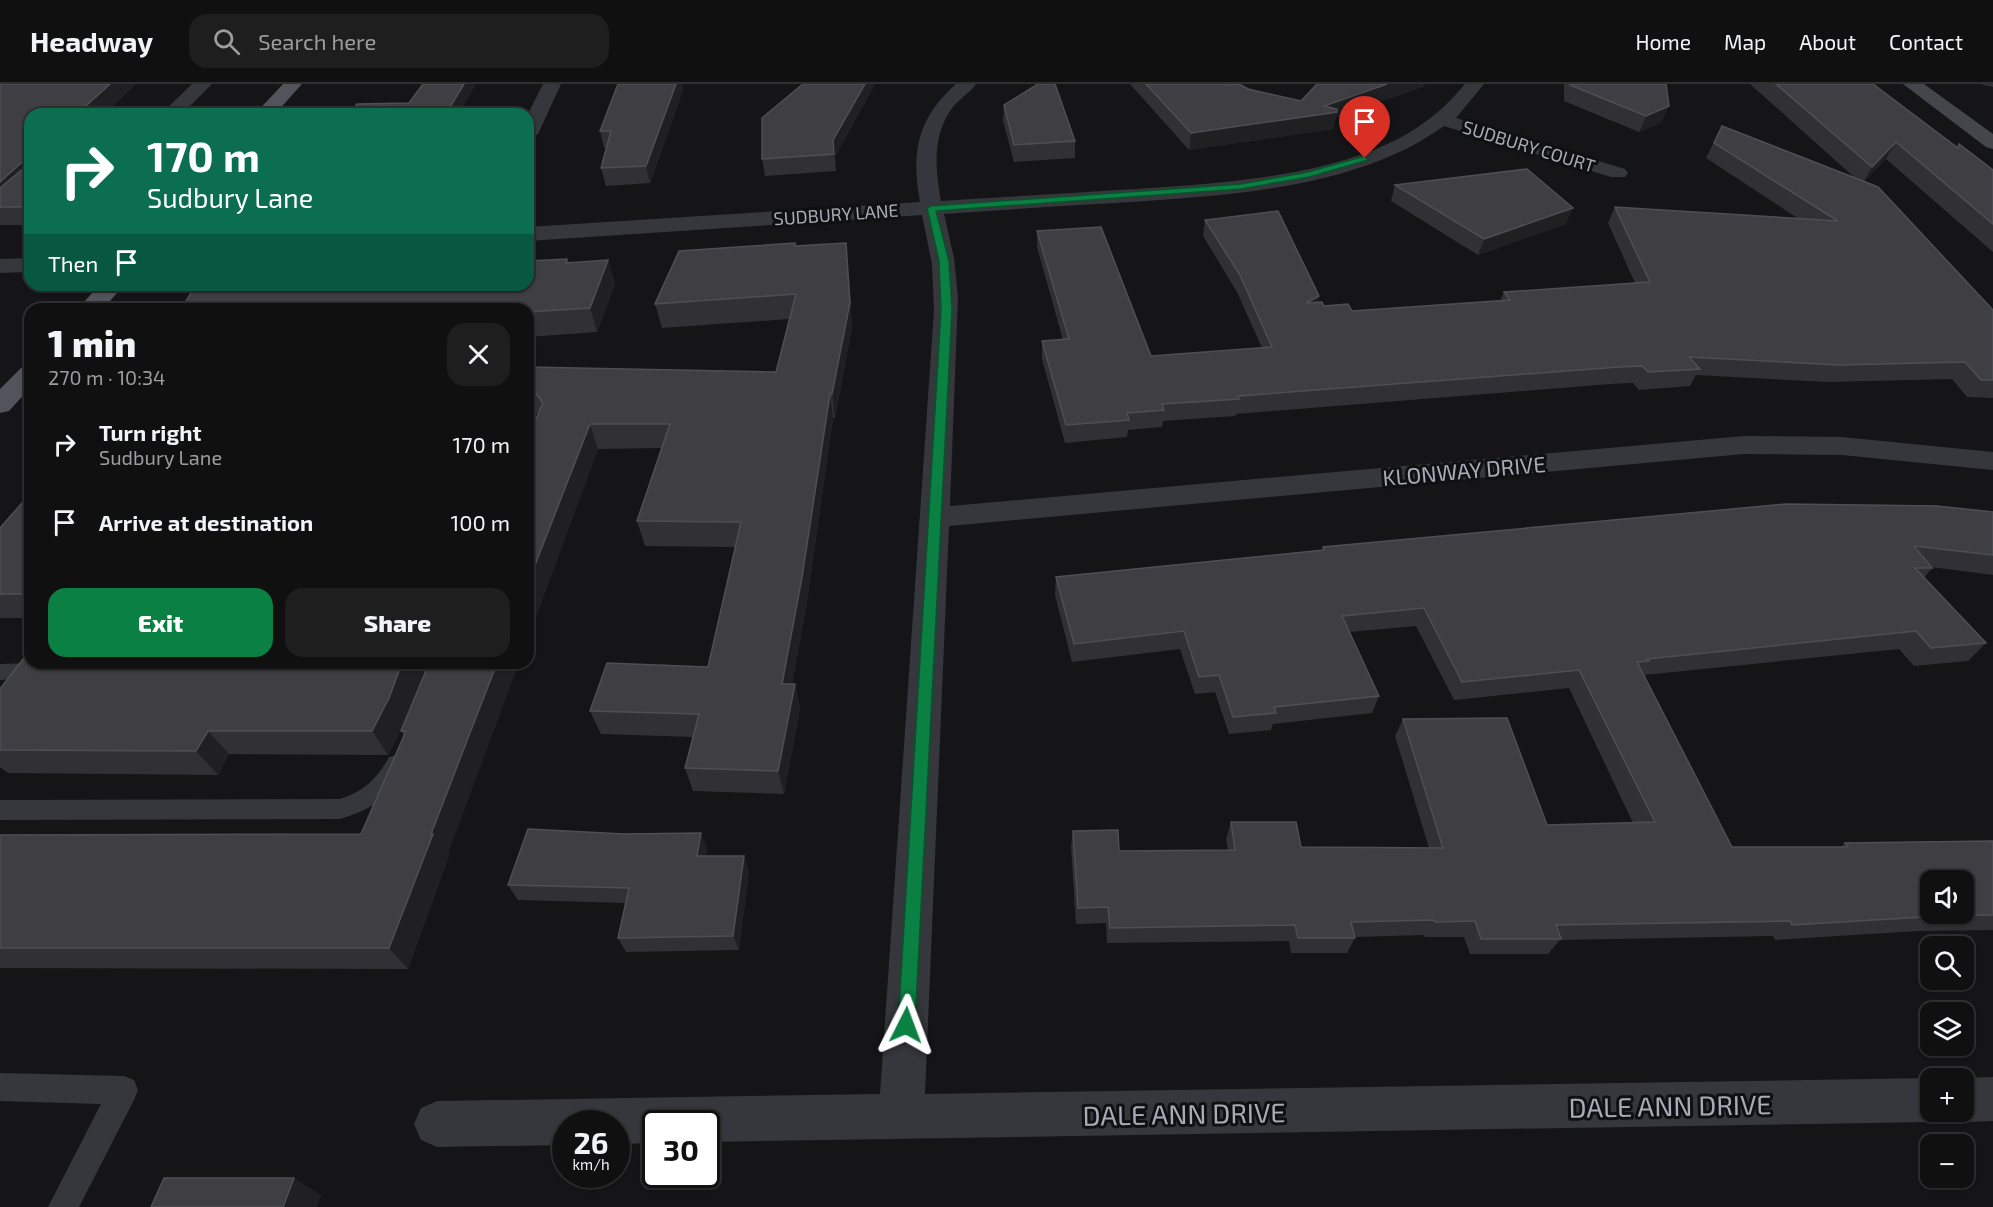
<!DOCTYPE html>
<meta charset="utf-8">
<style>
body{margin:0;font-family:"Exo 2",sans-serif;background:#1e1e1f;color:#f1f3f6;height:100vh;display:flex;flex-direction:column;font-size:22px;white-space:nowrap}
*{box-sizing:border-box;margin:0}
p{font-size:20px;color:#9c9d9f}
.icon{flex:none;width:33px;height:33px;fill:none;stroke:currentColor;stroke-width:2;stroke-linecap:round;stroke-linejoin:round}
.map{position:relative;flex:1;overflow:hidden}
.panel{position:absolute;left:24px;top:219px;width:510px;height:366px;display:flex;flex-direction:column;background:#101011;border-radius:18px;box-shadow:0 2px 4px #0004,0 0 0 2px #303031}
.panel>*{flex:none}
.top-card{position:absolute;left:24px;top:24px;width:510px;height:183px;border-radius:18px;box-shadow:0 2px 4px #0004,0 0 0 2px #303031;background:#0b6e4f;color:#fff;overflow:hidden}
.fabs{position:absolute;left:1920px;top:786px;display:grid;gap:12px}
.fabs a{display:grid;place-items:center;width:54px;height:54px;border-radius:12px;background:#101011;box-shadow:0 2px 4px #0004,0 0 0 2px #303031;font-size:30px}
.speed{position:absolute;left:552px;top:1026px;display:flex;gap:12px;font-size:30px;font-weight:700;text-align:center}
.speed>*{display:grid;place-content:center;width:78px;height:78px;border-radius:50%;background:#101011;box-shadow:0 2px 4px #0004,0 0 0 2px #303031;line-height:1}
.speed small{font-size:15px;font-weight:400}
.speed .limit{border:3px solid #111;border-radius:9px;background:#fff;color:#111}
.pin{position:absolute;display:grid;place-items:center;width:51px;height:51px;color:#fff;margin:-62px -26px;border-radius:50% 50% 50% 0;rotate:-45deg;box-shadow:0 0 6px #0007}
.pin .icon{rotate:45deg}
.me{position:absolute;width:66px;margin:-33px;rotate:3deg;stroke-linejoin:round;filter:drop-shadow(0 0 4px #0008)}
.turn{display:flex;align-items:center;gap:21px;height:126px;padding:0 24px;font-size:27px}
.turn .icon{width:78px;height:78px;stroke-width:2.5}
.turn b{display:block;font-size:42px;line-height:51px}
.then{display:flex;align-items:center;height:57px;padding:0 24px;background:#0003;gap:12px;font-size:22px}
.round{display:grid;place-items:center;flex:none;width:63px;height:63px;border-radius:18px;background:#1e1e1f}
.headline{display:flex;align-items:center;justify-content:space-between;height:102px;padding:0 24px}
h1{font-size:36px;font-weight:800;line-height:45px}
.button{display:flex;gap:12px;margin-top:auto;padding:12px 24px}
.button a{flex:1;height:69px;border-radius:18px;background:#0b8043;color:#fff;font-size:24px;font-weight:800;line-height:69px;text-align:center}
.button a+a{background:#1e1e1f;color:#f1f3f6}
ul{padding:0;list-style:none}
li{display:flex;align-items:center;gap:18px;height:78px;padding:0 24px}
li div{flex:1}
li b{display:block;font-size:22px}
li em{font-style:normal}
header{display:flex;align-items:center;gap:36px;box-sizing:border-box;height:84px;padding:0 30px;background:#101011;border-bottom:2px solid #303031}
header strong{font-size:28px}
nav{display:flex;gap:33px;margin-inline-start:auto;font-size:21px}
.search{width:420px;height:54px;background:#1e1e1f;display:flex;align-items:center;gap:15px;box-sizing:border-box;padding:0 21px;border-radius:18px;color:#9c9d9f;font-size:22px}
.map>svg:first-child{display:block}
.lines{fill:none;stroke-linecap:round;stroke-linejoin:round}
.lane{fill:#36373c;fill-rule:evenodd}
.street{fill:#36373c;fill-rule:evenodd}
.secondary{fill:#44464c;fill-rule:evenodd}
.primary{fill:#52545b;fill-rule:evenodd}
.wall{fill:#313135}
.shaded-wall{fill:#202023}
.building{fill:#3e3e43;stroke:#4e4f55;stroke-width:1.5;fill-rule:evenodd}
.route{fill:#0b8043;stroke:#07532c;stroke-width:1.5}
.labels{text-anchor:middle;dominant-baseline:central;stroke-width:6;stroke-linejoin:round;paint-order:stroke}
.far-street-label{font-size:18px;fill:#a7abb7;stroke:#101012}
.street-label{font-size:22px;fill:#a7abb7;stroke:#101012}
.near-street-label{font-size:27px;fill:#a7abb7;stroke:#101012}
</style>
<header>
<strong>Headway</strong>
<div class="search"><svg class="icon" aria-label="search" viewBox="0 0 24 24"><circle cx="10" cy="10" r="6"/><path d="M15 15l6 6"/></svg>Search here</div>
<nav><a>Home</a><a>Map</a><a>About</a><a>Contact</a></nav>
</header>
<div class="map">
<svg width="1993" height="1123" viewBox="0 0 1993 1123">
<rect width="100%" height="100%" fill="#151517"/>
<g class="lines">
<g class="lane">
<path d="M528 329 543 334 550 345 537 376 528 382V355L532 345 528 340Z"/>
<path d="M37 579 44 581 47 587 44 593 0 596V580Z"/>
<path d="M397 671 405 673 408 680C393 712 373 725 340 735L0 736V716L340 715C363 708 378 694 389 673Z"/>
<path d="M0 989 124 992 134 996 138 1006 134 1016 79 1123H48L101 1020 0 1017Z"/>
</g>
<g class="street">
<path d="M192 0H212L182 30H161Z"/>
<path d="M543 0H561L538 50 528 56V30Z"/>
<path d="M956 0H976C970 9 960 14 953 23 932 50 935 85 941 117 1000 113 1059 110 1118 106 1209 100 1337 95 1415 45 1435 32 1450 18 1465 0H1484L1456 34 1625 85 1628 89 1625 93H1611L1444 42C1356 106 1221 112 1116 119 1059 122 1001 126 944 130L954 174 958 213 950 422 1744 352 1842 353 1993 368V386L1842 371 1744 370 949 442 925 1010 1930 994H1932L1930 1028H1964L1962 994 1993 993V1037L1964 1038 1947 1029 1930 1038 706 1058V1040H656V1059L616 1060V1040H566V1061L437 1063 421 1056 414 1040 421 1024 437 1017 880 1010 934 226 932 180 922 131 528 157V143L920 118C911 68 917 35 956 0Z"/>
<path d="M30 174V188L0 189V175Z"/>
</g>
<path class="secondary" d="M1903 0H1924L1993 50V65L1986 63Z"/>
<g class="primary">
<path d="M283 0H302L275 30H255Z"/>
<path d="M99 201H124L103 225H78Z"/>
<path d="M30 281V304L9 327 0 329V305L21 284Z"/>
</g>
</g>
<g class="wall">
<path d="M0 0H136L104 30H30V141H0Z"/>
<path d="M618 0H682L683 6 650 99 606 102 601 84 607 64H604L600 47Z"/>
<path d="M803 0H875L835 73 836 87 765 92 762 75Z"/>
<path d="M1130 0H1223L1301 17 1317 0H1425V2L1336 33 1333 45 1189 66Z"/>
<path d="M1564 0H1666L1662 38 1639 48 1564 17Z"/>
<path d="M1750 0H1873L1957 63 1959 60 1993 86V168L1886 75 1864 97 1993 226V314L1967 313 1952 295 1827 298 1696 291 1690 302 1639 306 1633 299 1610 300 1236 330 1235 332 1163 337 1162 343 1128 346 1127 353 1065 359 1042 275V257L1063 256 1037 163V147L1151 272 1262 264 1237 208 1203 152 1205 136 1319 212 1318 218 1324 222 1352 227 1500 217 1504 208 1635 199 1608 139 1615 123 1799 135 1706 74 1722 42 1855 94Z"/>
<path d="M1979 0H1993V3Z"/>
<path d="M1004 21 1075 57V74L1014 78 1003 37Z"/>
<path d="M1395 101 1566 140 1478 171 1391 117Z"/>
<path d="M795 159V162L848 183 852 243 835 334H833L807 518 792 600H795L800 624 784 710 693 707 685 684 693 653 601 650 590 627 708 583 735 463 645 462 637 437 661 364 598 365 528 554V353L538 330 528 328V283L776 288 789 235 662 244 655 220Z"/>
<path d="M567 175 569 179 608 176 615 200 597 248 528 253V225Z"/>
<path d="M30 410V534H0V444Z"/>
<path d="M1993 428V491L1931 483 1932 484 1924 494 1986 559 1968 577 1914 582 1899 565 1644 591 1732 763H1841L1845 759 1993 757V846L1919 847 1775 856 1773 852 1560 856 1548 870H1470L1464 853H1425L1424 851 1355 853V854L1347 869H1291L1289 857 1107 859 1106 839 1076 840 1071 763 1073 747 1119 767 1228 766 1226 755 1231 738 1301 763 1429 764 1395 652 1403 635 1547 741 1633 739 1569 604 1454 616 1416 542 1349 548 1379 612 1372 629 1273 640 1271 646 1229 650 1215 608 1195 610 1180 565 1072 578 1055 511 1056 493 1322 466 1323 463Z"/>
<path d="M429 579 448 770 449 772 408 885 0 884V751L361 750 404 652 401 647Z"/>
<path d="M0 605 405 638 388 671 229 670 218 691 8 689 0 683Z"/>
<path d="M701 749 707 765 706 772 749 787 739 866 626 868 618 854 626 819 518 816 508 801 624 750Z"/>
</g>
<g class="shaded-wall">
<path d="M110 0H136L104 30H77Z"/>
<path d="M464 0H476L459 30H446Z"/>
<path d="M676 0H682L683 6 650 99 646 82Z"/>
<path d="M865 0H875L835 73 836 87 833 56Z"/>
<path d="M1387 0H1425V2L1336 33 1333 45 1189 66 1191 49Z"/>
<path d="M1669 22 1662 38 1639 48 1646 32Z"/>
<path d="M1896 58 1886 75 1862 100 1872 83Z"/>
<path d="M30 71V98L0 123V98Z"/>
<path d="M1573 124 1566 140 1478 171 1484 155Z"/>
<path d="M846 159 848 183 852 243 835 334 832 310Z"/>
<path d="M608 176 615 200 597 248 590 224Z"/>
<path d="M1319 212 1315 229 1306 219Z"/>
<path d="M830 310 833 334 807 518 788 623 782 600Z"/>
<path d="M590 340 598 365 528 554V499Z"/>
<path d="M402 579H427L405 638 388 671 372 647Z"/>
<path d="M497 579H519L448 770 449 772 408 885 389 864 431 750Z"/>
<path d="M795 600 800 624 784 710 778 687Z"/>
<path d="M208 647 229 670 218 691 196 667Z"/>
<path d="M701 749 707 765 704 787 697 772Z"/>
<path d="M744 772 749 787 739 866 733 852Z"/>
<path d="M294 1094 321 1111 317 1123H283Z"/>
</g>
<g class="building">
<path d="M0 0H110L77 30H30V71L0 98Z"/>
<path d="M423 0H464L446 30H350L357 20 409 19Z"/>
<path d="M618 0H676L646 82 601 84 611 47H600Z"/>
<path d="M803 0H865L833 56 834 70 762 75V34Z"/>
<path d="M1038 0H1055L1075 57 1014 61 1004 21Z"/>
<path d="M1146 0H1223L1228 1 1239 0 1248 5 1301 17 1317 0H1387L1324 22 1337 25V28L1191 49Z"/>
<path d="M1570 0H1666L1669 22 1646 32 1570 1Z"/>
<path d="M1776 0H1873L1958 64 1959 60 1993 86V140L1896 58 1872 83Z"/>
<path d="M1722 42 1878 103 1993 226V296H1981L1965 278 1839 281 1689 273 1700 285 1648 288 1642 282 1619 283 1238 312 1239 315 1162 320 1164 326 1127 329 1129 336 1066 341 1042 257 1069 255 1037 147 1101 143 1151 272 1272 263 1240 191 1205 136 1278 127 1319 212 1306 219 1322 218 1324 222 1348 220 1352 227 1510 216 1504 208 1650 198 1615 123 1838 137 1714 59Z"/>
<path d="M24 84H30V123H0V104Z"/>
<path d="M1527 85 1573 124 1484 155 1395 101Z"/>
<path d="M795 159V162L846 159 850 219 832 310H830L802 493 782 600H795L778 687 685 684 699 630 590 627 607 579 708 583 741 438 637 437 670 340H590L528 499V353L543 319 534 307 528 306V283L776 288 796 210 655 220 679 167Z"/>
<path d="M567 175 566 179 608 176 590 224 528 228V225H181L196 201H528V177Z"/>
<path d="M30 410V510H0V444Z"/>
<path d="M1786 420 1937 422 1993 428V471L1914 462 1932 484H1915L1986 559 1931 564 1916 547 1647 575 1649 577 1637 578 1732 763H1848L1845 759 1993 757V831L1940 832 1792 841 1790 837 1556 841 1561 855H1481L1475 837 1435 838 1434 836 1351 838 1355 854H1298L1295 841 1110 844 1108 823 1078 824 1073 747 1118 746 1119 767 1235 766 1231 738H1296L1301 763 1443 764 1403 635 1507 634 1547 741 1655 738 1579 586 1462 598 1424 524 1342 532 1379 612 1274 623 1276 629 1233 633 1219 591 1199 593 1184 547 1074 560 1056 493 1324 466 1323 463ZM1930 796H1964V830H1930Z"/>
<path d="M30 566V579H402L389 614 372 647H208L196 667 0 666V605Z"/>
<path d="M429 579H497L431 750H433L389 864H0V751L361 750 406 647H401Z"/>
<path d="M528 745 624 750 701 749 697 772H744L733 852 618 854 629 804 508 801Z"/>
<path d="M164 1094H294L283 1123H151Z"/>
</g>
<path class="route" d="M1365 72 1368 76 1309 93 1241 105 936 127 949 177 952 226 915 941 913 947 906 950 900 947 898 941 941 226 939 177 927 124 931 122 1241 100 1308 88Z"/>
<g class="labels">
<g class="far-street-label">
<text transform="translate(1529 62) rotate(17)">SUDBURY COURT</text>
<text transform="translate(836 130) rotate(-4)">SUDBURY LANE</text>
</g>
<g class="street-label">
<text transform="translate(1464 386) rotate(-5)">KLONWAY DRIVE</text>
</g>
<g class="near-street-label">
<text transform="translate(1670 1021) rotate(-1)">DALE ANN DRIVE</text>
<text transform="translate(1184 1029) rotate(-1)">DALE ANN DRIVE</text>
</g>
</g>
</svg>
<div class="fabs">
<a><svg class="icon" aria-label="sound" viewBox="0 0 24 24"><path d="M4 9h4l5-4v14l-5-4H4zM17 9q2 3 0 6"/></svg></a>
<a><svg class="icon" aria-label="search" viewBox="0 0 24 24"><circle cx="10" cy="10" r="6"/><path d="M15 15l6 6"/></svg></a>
<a><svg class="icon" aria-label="layers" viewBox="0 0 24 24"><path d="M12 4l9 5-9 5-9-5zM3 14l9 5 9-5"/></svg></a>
<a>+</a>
<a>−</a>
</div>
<div class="speed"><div>26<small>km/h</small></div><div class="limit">30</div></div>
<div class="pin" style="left:1365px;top:74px;background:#d93025"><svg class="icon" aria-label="arrive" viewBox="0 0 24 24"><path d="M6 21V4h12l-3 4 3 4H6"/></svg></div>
<svg class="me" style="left:906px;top:941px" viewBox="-20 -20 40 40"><path d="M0-17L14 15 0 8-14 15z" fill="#0b8043" stroke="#fff" stroke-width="4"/></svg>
<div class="top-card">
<div class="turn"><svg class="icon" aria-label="right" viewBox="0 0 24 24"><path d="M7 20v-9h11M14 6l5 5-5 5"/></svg><div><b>170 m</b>Sudbury Lane</div></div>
<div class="then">Then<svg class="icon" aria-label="arrive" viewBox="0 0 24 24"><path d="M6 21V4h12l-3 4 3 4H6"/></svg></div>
</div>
<section class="panel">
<div class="headline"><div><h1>1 min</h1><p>270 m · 10:34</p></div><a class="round"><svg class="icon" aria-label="close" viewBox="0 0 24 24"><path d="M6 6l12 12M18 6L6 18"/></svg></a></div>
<ul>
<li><svg class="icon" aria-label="right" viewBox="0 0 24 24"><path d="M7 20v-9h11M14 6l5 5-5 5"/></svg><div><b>Turn right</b><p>Sudbury Lane</p></div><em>170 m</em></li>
<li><svg class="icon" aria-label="arrive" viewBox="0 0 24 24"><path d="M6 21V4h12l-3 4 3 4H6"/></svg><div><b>Arrive at destination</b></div><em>100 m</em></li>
</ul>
<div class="button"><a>Exit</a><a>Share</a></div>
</section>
</div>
